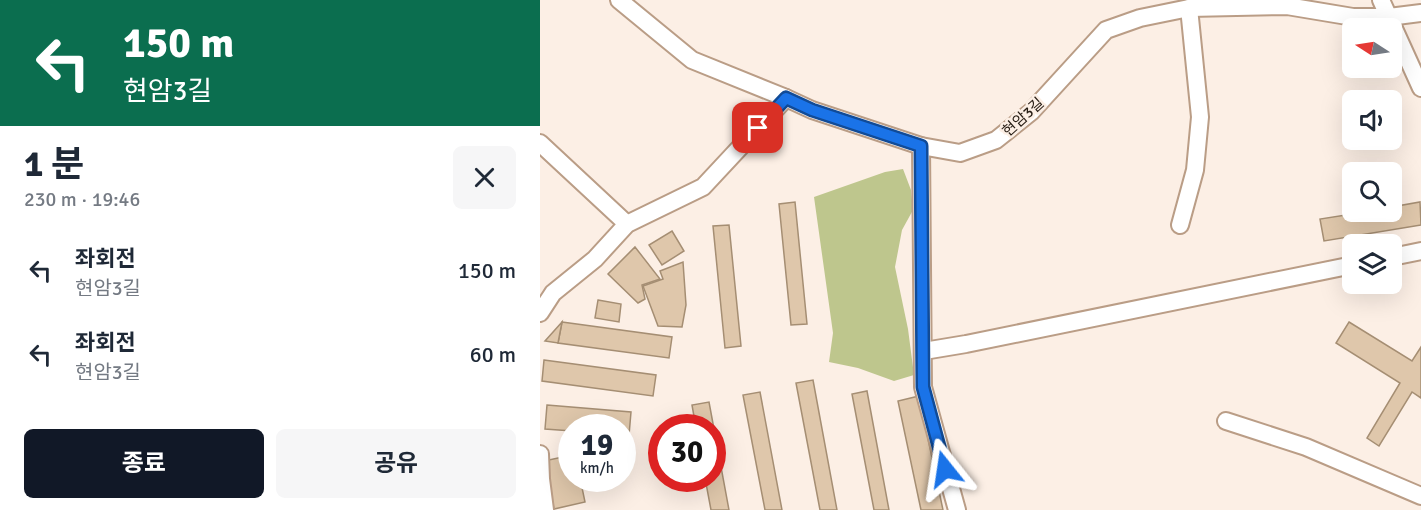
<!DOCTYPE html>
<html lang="ko">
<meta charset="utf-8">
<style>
body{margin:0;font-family:Signika,"Noto Sans KR",sans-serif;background:#f6f6f7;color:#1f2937;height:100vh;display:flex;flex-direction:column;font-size:22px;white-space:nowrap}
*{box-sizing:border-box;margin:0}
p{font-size:20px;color:#747a83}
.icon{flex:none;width:33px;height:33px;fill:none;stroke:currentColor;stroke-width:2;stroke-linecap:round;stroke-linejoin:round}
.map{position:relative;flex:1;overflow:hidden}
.details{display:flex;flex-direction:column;background:#fff;width:540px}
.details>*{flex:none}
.top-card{background:#0b6e4f;color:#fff;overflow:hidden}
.needle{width:39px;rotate:282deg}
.buttons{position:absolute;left:802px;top:18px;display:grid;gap:12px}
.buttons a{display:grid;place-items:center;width:60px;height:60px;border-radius:9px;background:#fff;box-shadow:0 6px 24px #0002;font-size:30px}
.speed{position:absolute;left:18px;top:414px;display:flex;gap:12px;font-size:30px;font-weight:700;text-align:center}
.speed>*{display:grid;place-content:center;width:78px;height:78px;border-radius:50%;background:#fff;box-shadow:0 6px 24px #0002;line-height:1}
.speed small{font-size:15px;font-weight:400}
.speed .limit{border:9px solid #d22;background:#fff;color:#111}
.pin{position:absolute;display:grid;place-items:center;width:51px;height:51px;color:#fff;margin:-26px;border-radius:12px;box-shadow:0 3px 9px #0006}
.me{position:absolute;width:66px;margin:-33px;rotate:345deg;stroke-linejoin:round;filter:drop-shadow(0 0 4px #0008)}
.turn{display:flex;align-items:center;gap:21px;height:126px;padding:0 24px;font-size:27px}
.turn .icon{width:78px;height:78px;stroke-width:2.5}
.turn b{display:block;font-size:42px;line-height:51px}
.round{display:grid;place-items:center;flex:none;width:63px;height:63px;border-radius:9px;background:#f6f6f7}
.summary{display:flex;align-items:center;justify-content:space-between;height:102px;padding:0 24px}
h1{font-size:36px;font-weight:700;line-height:45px}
.button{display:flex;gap:12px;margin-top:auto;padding:12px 24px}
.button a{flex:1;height:69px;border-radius:9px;background:#111827;color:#fff;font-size:24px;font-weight:700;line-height:69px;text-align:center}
.button a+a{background:#f6f6f7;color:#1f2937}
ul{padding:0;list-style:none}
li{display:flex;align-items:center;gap:18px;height:84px;padding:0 24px}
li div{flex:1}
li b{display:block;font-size:22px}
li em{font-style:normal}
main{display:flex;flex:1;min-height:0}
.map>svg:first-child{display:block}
.forest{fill:#bec68d}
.building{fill:#dfc7ab;stroke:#a58e73;stroke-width:1.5}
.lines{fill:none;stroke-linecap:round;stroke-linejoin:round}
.minor-casing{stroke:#ba9d86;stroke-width:20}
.minor{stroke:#fff;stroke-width:16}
.route-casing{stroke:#114b97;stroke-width:15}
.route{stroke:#1a73e8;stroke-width:10}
.labels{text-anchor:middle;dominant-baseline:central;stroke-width:5;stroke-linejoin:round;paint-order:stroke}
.street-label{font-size:15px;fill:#251b12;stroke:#fcefe5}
</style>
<main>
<section class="details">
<div class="top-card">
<div class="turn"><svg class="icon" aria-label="left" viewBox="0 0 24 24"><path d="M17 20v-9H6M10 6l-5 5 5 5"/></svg><div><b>150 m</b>현암3길</div></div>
</div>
<div class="summary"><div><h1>1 분</h1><p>230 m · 19:46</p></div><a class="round"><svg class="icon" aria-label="close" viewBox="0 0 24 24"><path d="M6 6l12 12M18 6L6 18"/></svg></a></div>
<ul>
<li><svg class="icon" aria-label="left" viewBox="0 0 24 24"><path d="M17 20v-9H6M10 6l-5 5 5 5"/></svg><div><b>좌회전</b><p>현암3길</p></div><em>150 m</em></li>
<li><svg class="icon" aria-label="left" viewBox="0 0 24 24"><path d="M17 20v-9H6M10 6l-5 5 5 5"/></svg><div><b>좌회전</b><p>현암3길</p></div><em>60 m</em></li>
</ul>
<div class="button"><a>종료</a><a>공유</a></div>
</section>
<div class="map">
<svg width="881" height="510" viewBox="0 0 881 510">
<rect width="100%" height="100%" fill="#fcefe5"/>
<path class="forest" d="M363 169 371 190 373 210 362 230 355 267 368 329 374 375 354 381 318 368 289 362 293 333 274 197 345 172Z"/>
<g class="building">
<path d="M255 202 267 324 251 325 239 204Z"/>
<path d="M880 202 881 225 784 241 780 219 825 212H852V207Z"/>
<path d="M189 225 201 346 185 348 173 226Z"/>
<path d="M132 231 144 251 122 265 109 245Z"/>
<path d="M95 247 120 279 102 285 105 299 98 303 68 274Z"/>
<path d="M143 262 146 305 142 327 118 326 103 286 123 279 120 271Z"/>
<path d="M58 300 81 304 79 322 55 318Z"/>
<path d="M22 322 132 337 129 358 18 343Z"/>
<path d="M22 322 18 343 5 341Z"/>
<path d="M809 322 872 361 881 347V398L872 392 839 446 827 438 860 383 796 343Z"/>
<path d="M4 360 116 375 113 396 2 381Z"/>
<path d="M273 380 297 510H280L256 383Z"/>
<path d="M327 391 349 510H334L312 394Z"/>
<path d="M220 392 242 510H225L203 395Z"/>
<path d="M379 396 403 510H381L358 401Z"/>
<path d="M169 402 189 510H171L165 478H172V428H156L152 405Z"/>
<path d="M7 405 91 412 86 470H82V428H32V431L5 429Z"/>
<path d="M32 455V478H40L45 502 14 509 4 461Z"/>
</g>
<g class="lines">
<g class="minor-casing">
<g id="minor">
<path d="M79 0 152 60 246 98"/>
<path d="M841 0 881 88"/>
<path d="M0 143 87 224"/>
<path d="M381 146 383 387 417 510"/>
<path d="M640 225 655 170 660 117 649 8"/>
<path d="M852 257 881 251"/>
<path d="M0 313 13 293 55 259 87 224 163 187 246 98 272 110 381 146 420 153 456 140 491 112 566 30 600 18 649 8 747 6 813 17H849L881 13"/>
<path d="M384 351 426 344 813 265"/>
<path d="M686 421 766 447 881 496"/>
<path d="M0 454 1 479 5 510"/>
</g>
</g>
<use href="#minor" class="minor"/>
</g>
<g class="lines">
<g class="route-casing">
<path id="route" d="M218 128 246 98 272 110 381 146 383 387 405 469"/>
</g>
<use href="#route" class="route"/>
</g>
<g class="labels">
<g class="street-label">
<text transform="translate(483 117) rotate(-42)">현암3길</text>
</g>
</g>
</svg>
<div class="buttons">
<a><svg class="needle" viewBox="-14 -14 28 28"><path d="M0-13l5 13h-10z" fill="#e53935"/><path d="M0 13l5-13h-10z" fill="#747a83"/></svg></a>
<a><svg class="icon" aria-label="sound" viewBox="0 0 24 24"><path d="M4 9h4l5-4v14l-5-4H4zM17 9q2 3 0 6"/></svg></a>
<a><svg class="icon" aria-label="search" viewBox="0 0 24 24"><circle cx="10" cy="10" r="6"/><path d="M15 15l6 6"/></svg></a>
<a><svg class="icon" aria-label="layers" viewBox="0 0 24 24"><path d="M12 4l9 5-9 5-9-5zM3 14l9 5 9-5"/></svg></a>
</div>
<div class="speed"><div>19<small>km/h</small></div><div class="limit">30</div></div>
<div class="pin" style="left:218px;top:128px;background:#d93025"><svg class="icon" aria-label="arrive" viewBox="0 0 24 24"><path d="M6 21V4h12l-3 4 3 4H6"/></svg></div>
<svg class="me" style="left:405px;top:469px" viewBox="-20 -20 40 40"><path d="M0-17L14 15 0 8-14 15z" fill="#1a73e8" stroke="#fff" stroke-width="4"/></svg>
</div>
</main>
